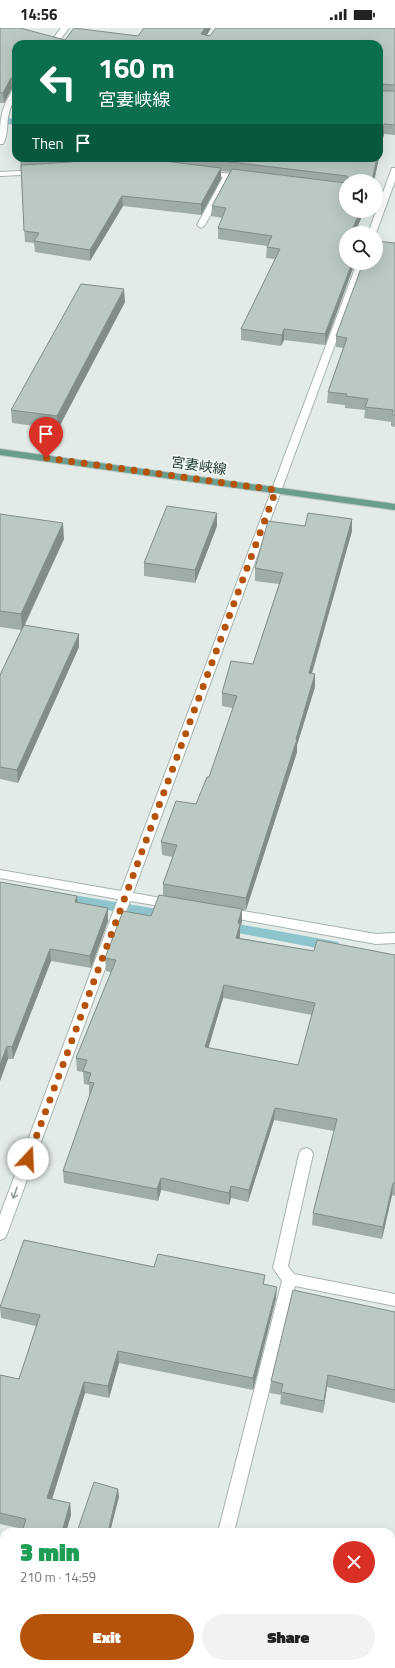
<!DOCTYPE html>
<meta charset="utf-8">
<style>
body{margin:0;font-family:"Titillium Web","Noto Sans JP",sans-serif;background:#f2f2f2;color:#222;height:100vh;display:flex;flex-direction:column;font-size:15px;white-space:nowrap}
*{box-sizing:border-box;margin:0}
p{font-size:13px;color:#767676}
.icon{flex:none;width:22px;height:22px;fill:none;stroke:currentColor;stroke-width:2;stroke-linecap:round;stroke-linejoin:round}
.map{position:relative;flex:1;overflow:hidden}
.panel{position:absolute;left:0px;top:1500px;width:395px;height:140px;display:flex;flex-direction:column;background:#fff;border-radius:12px 12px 0 0;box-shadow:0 4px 16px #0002}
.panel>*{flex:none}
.banner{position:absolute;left:12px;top:12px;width:371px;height:122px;border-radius:12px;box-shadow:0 4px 16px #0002;background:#0b6e4f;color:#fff;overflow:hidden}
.buttons{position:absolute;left:339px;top:146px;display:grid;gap:8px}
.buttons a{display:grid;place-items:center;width:44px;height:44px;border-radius:50%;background:#fff;box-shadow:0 4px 16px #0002;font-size:20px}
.pin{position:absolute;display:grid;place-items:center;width:34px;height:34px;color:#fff;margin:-41px -17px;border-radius:50% 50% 50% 0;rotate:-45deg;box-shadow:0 0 4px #0007}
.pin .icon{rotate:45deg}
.me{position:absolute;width:44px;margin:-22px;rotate:20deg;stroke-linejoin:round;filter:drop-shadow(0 0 3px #0008)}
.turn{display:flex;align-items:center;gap:14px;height:84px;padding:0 20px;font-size:18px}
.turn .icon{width:52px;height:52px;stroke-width:2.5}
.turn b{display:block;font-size:28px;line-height:34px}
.then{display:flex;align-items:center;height:38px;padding:0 20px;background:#0003;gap:8px;font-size:15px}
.round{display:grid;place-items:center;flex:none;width:42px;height:42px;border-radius:21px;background:#f2f2f2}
.headline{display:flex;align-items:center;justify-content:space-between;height:68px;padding:0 20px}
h1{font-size:24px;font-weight:800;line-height:30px;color:#1e9e55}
.cta{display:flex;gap:8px;margin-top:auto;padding:8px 20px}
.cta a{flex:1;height:46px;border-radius:24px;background:#b45309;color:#fff;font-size:16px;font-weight:800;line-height:46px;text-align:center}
.cta a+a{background:#f2f2f2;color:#222}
.status{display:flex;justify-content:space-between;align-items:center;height:28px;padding:0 20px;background:#fff;direction:ltr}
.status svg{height:11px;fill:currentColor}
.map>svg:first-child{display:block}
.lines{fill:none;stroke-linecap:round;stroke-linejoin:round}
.stream{fill:#8ec5cc;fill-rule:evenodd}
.minor-casing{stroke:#a5b3ae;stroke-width:2}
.major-casing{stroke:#c1c8c6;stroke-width:2}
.minor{fill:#fff;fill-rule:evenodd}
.major{fill:#699d8e;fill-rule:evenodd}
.wall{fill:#a0ada7;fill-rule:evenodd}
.shaded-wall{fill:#828d88}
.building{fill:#bac9c2;stroke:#828d88;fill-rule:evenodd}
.oneway{stroke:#919d9a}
.route{stroke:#b45309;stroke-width:7;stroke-dasharray:0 12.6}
.labels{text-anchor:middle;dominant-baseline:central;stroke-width:3;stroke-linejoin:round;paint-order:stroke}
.street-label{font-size:14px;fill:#233b34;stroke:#f2f8f5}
</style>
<div class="status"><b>14:56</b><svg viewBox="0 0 49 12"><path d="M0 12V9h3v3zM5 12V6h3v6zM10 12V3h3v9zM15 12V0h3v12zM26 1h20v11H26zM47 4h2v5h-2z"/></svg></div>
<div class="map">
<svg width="395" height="1640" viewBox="0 0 395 1640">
<rect width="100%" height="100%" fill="#e2ebe7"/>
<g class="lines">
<g class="stream">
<path d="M16 90V96L0 97V91Z"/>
<path d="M61 865 170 883 175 885 177 888 175 891 170 893 56 873 54 870 56 867Z"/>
<path d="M222 893 333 913 338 914 340 918 338 922 333 923 217 901 215 898 217 895Z"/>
</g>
<g class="minor-casing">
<g id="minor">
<path d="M61 0H69L57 16H49Z"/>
<path d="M13 61H16C16 70 11 76 9 85 6 95 9 106 3 116H0C0 92 0 83 13 61Z"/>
<path d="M392 140H395V153L376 205H368Z"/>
<path d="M38 142 42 144 41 146 0 148V144Z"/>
<path d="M201 143 244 147 248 149 244 151 231 150 205 197 201 200 197 197 223 149 201 147Z"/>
<path d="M357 235H365L133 865 172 872 176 873 178 876 176 879 172 880 130 873 7 1206 5 1210 0 1212V1187L118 871 0 850V842L121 863Z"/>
<path d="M226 880 376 906 395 905V915L376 916 222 888 220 885 222 882Z"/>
<path d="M306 1120 311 1122 313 1126 288 1238 294 1246 395 1266V1278L295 1258 234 1504H218L282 1253 273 1240 299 1126 301 1122Z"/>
<path d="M0 1617 4 1618V1634L0 1633Z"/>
<path d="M44 1636H77L78 1640H45Z"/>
<path d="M185 1636H201L200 1640H184Z"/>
</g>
</g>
<g class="major-casing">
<path id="major" d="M0 421 395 476V482L0 427Z"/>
</g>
<use href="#minor" class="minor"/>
<use href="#major" class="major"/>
</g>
<g class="wall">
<path d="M0 0 65 12 138 8 144 0H211L207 7 210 8 395 0V107L384 106 379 128V16H16V75H14L13 65 14 60H12L4 75H0Z"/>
<path d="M20 130H379L374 153H346V183H364L355 205H346L325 317 284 312 281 318 241 312V301L275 231 266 230 267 218 218 211V200L222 190 211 188 212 178 230 144 221 143V151L201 187 123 178 90 233 35 224 34 215 25 214Z"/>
<path d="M395 215V399L391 398V394L364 390 365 382 345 380V377L327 375 328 364 343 320 336 319V308Z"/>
<path d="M125 274 58 401 12 395 11 382Z"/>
<path d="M0 486 64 511 25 597 79 619 18 755 0 751V647L21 602 0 599Z"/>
<path d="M352 491V503L312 646 315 659 297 717V724L246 882H242V894L240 899V910L314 923 395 927V1168L392 1167 382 1211 312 1197 313 1185 334 1103 274 1092 248 1174 231 1170 229 1177 161 1162 158 1173 64 1155 63 1143 90 1066H89V1057L84 1056 83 1044 77 1043 76 1030 111 944 106 943 105 930 151 888 163 868V856L173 829 162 827 161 814 196 776 209 749 233 680 222 678V665L253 636 279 556 255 553V540L305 498ZM223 970 312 987 298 1037 208 1020Z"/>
<path d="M217 498 195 555 144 548V535Z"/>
<path d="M0 854 77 868 78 875 108 893 91 940 51 933 13 1031H8L0 1053Z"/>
<path d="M154 1239 265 1247 264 1256 276 1270 253 1362 119 1335 109 1370 85 1365 52 1471 70 1475 71 1487 66 1504H22L23 1501 0 1496V1347L19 1351 36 1298 1 1290 0 1279Z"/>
<path d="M395 1284V1375L327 1359 323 1385 280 1376 281 1367 270 1365 271 1353Z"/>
<path d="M250 1636H284V1640H268Z"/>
</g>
<g class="shaded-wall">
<path d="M205 0H211L201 16V6Z"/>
<path d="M11 50 12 60 4 75 3 65Z"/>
<path d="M384 96V106L379 128V121Z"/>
<path d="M68 130H115L69 138Z"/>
<path d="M377 130H379L374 153H372Z"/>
<path d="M221 140V151L201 187V176Z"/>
<path d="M122 168 123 178 90 233V222Z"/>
<path d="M360 183H364L355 205H351Z"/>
<path d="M352 235H355L325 317V306Z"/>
<path d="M124 261 125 274 58 401 57 388Z"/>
<path d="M284 301V312L281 318 282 307Z"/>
<path d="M217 485V498L195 555V542Z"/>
<path d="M352 491V503L308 658 309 645Z"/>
<path d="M63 495 64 511 22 602 21 586Z"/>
<path d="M79 606V619L18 755 17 742Z"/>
<path d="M315 646V659L297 717V724L246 882V870Z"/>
<path d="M77 868 78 880 75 874Z"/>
<path d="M108 880V893L91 940 90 928Z"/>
<path d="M242 881V894L240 899V908L236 922V910L238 895Z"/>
<path d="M50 921 51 933 13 1031 12 1019Z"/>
<path d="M224 957 223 970 205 1032V1019Z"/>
<path d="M7 1018 8 1031 0 1053V1037Z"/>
<path d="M275 1080 274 1092 248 1174 249 1162Z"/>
<path d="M161 1150V1162L158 1173 157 1161Z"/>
<path d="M393 1155 392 1167 382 1211 383 1199Z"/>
<path d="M231 1158V1170L229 1177V1165Z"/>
<path d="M277 1259 276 1270 253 1362V1350Z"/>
<path d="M118 1323 119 1335 109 1370 108 1358Z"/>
<path d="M328 1347 327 1359 323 1385 324 1373Z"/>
<path d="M84 1354 85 1365 49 1481 47 1470Z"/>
<path d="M118 1461 119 1469 110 1504H108Z"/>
<path d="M70 1475 71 1487 66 1504H62Z"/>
<path d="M61 1636H62V1640H59Z"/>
</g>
<g class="building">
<path d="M0 0H20L65 12 74 0 138 8 144 0H205L201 6 210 8 216 0H395V57L380 56 379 59V16H16V50H11L3 65H0Z"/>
<path d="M16 52V65H13Z"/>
<path d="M379 63H395V97L384 96 379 121Z"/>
<path d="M95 130H139L221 140 201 176 122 168 90 222 34 213 39 205 24 203 21 137 71 134Z"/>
<path d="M197 130H377L372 153H347L348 149 347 148Z"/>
<path d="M232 141 346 155V183H360L351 205H346V235H352L325 306 284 301 282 307 241 301 280 221 267 219 272 208 218 200 226 180 212 178Z"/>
<path d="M376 213 395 215V387H392L393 382 365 379 368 371 346 368 347 366 328 364 347 310 336 308 363 235H376Z"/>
<path d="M81 256 124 261 57 388 11 382Z"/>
<path d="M167 478 217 485 195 542 144 535Z"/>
<path d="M308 485 352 491 309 645 315 646 296 711H297L246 870 163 856 177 817 161 814 176 773 196 776 207 749H209L237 668 222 665 231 633 253 636 283 545 255 540 268 493 305 498Z"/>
<path d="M0 486 63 495 21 586 0 583Z"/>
<path d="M24 597 79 606 17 742 0 739V647Z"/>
<path d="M0 854 77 868 75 874 108 880 90 928 50 921 12 1019 7 1018 0 1037Z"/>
<path d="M159 867 242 881 238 895 240 896 236 910 314 923 317 912 395 927V1155H393L383 1199 313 1185 337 1091 275 1080 249 1162 231 1158 229 1165 161 1150 157 1161 63 1143 94 1055 88 1054 91 1045 83 1043 87 1032 76 1030 116 932 105 930 123 883 151 888ZM224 957 315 975 298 1037 205 1019Z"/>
<path d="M24 1212 154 1239 158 1226 265 1247 263 1256 277 1259 253 1350 118 1323 108 1358 84 1354 47 1470 70 1475 62 1504H22L26 1491 0 1485V1347L19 1351 40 1287 0 1279Z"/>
<path d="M293 1262 395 1284V1362L328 1347 324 1373 281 1364 283 1356 271 1353Z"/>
<path d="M94 1454 118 1461 108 1504H77Z"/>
<path d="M260 1502 269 1504H260Z"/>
<path d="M34 1636H61L59 1640H32Z"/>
</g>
<defs><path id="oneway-shaft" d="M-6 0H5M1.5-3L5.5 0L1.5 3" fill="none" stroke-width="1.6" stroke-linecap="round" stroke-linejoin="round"/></defs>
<use class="oneway" href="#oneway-shaft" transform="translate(15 1165) rotate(110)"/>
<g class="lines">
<path class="route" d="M28 1131 276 462 46 430"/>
</g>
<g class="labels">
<g class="street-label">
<text transform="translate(199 437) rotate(8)">宮妻峡線</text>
</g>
</g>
</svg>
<div class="buttons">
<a><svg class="icon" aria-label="sound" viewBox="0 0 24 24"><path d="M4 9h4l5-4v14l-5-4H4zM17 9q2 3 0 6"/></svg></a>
<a><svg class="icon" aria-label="search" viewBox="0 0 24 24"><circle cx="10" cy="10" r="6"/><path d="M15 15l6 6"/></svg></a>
</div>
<div class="pin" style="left:46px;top:430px;background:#d93025"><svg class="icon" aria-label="arrive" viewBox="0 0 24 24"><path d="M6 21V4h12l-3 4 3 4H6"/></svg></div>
<svg class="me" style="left:28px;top:1131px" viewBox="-20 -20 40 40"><circle r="19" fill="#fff"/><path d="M0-13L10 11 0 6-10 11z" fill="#b45309"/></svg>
<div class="banner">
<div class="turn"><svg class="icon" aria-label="left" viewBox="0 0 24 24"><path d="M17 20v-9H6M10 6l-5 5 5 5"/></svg><div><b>160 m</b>宮妻峡線</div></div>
<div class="then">Then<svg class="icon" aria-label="arrive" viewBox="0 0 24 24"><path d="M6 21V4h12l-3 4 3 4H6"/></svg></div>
</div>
<section class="panel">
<div class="headline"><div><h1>3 min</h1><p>210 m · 14:59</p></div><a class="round" style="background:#d93025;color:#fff"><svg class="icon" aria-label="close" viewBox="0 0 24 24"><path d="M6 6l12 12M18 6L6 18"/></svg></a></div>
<div class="cta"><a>Exit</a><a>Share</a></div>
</section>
</div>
